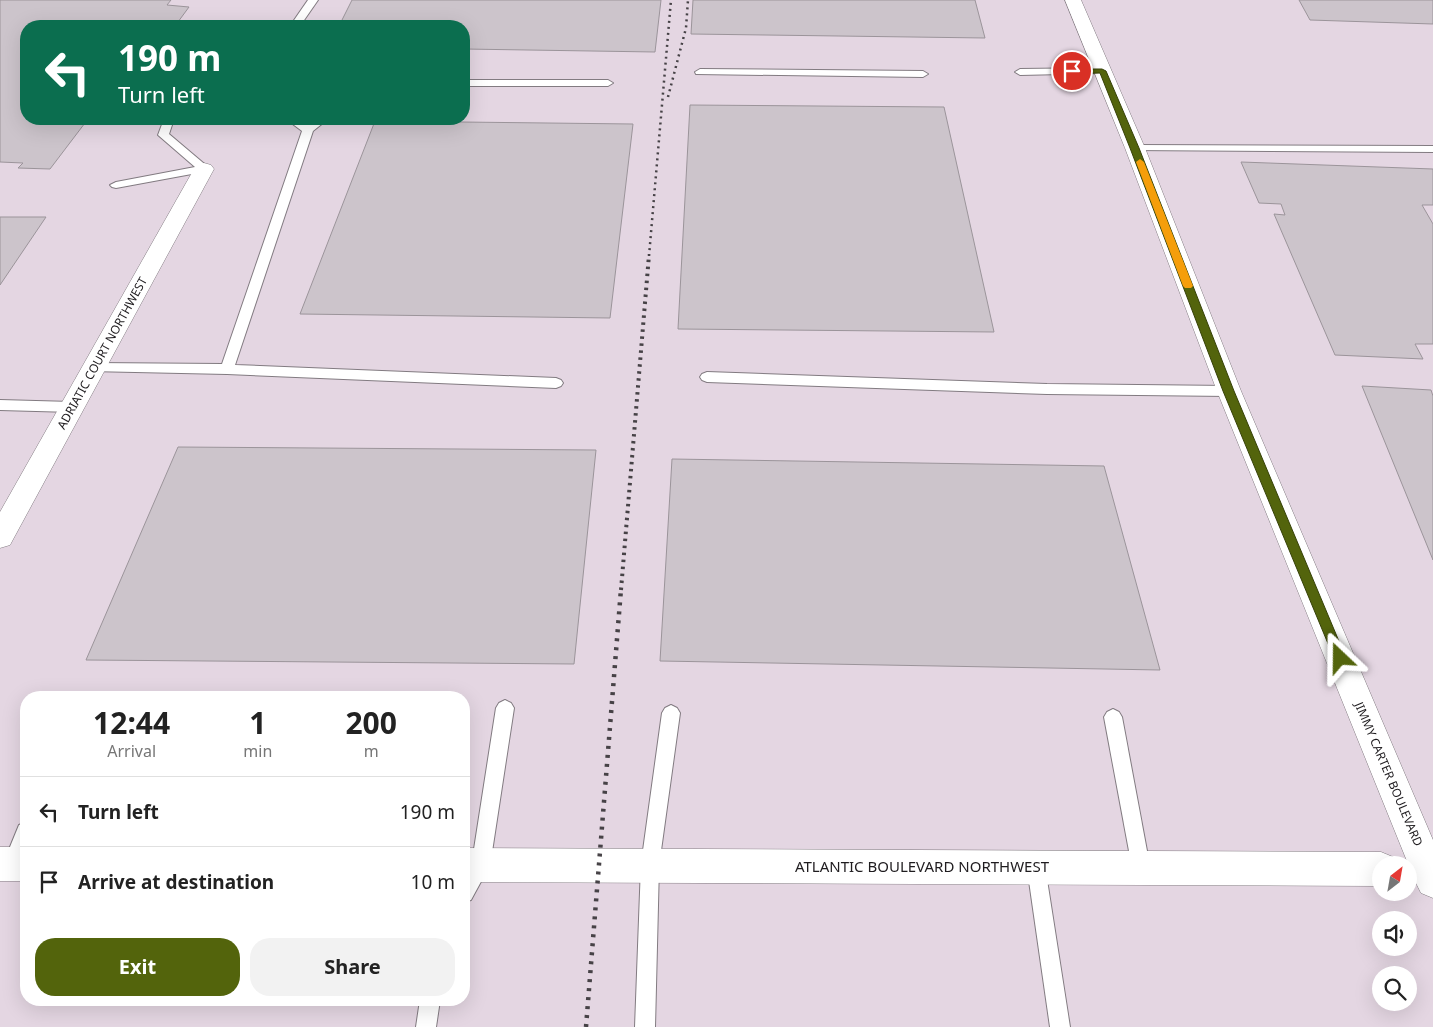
<!DOCTYPE html>
<style>
body{margin:0;font-family:"Noto Sans",sans-serif;background:#f2f2f2;color:#222;height:100vh;display:flex;flex-direction:column;font-size:19px;white-space:nowrap}
*{box-sizing:border-box;margin:0}
p{font-size:16px;color:#767676}
.icon{flex:none;width:28px;height:28px;fill:none;stroke:currentColor;stroke-width:2;stroke-linecap:round;stroke-linejoin:round}
.map{position:relative;flex:1;overflow:hidden}
.drawer{position:absolute;left:20px;top:691px;width:450px;height:315px;display:flex;flex-direction:column;background:#fff;border-radius:20px;box-shadow:0 5px 20px #0002}
.drawer>*{flex:none}
.banner{position:absolute;left:20px;top:20px;width:450px;height:105px;border-radius:20px;box-shadow:0 5px 20px #0002;background:#0b6e4f;color:#fff;overflow:hidden}
.needle{width:32px;rotate:31deg}
.fabs{position:absolute;left:1372px;top:856px;display:grid;gap:10px}
.fabs a{display:grid;place-items:center;width:45px;height:45px;border-radius:50%;background:#fff;box-shadow:0 5px 20px #0002;font-size:25px}
.pin{position:absolute;display:grid;place-items:center;width:42px;height:42px;color:#fff;margin:-21px;border:2px solid #fff;border-radius:50%;box-shadow:0 1px 5px #0007}
.me{position:absolute;width:55px;margin:-28px;rotate:337deg;stroke-linejoin:round;filter:drop-shadow(0 0 4px #0008)}
.turn{display:flex;align-items:center;gap:18px;height:105px;padding:0 15px;font-size:22px}
.turn .icon{width:65px;height:65px;stroke-width:2.5}
.turn b{display:block;font-size:35px;line-height:42px}
.eta{display:flex;justify-content:space-evenly;align-items:center;height:85px;text-align:center}
.eta b{font-size:30px;font-weight:700;line-height:35px}
.action{display:flex;gap:10px;margin-top:auto;padding:10px 15px}
.action a{flex:1;height:58px;border-radius:20px;background:#53640c;color:#fff;font-size:20px;font-weight:700;line-height:58px;text-align:center}
.action a+a{background:#f2f2f2;color:#222}
ul{padding:0;list-style:none}
li{display:flex;align-items:center;gap:15px;height:70px;padding:0 15px;border-top:1px solid #e0e0e0}
li div{flex:1}
li b{display:block;font-size:19px}
li em{font-style:normal}
.map>svg:first-child{display:block}
.built{fill:#e4d6e2;fill-rule:evenodd}
.building{fill:#ccc4cb;stroke:#9b949a}
.lines{fill:none;stroke-linecap:round;stroke-linejoin:round}
.lane-casing{stroke:#827b81;stroke-width:2}
.street-casing{stroke:#827b81;stroke-width:1}
.primary-casing{stroke:#827b81;stroke-width:1}
.lane{fill:#fff;fill-rule:evenodd}
.street{fill:#fff;fill-rule:evenodd}
.primary{fill:#fff;fill-rule:evenodd}
.rail-far2{stroke:#464246;stroke-width:2.5;stroke-dasharray:2 4;stroke-linecap:butt}
.rail-far1{stroke:#464246;stroke-width:4;stroke-dasharray:2.5 4.5;stroke-linecap:butt}
.rail{stroke:#464246;stroke-width:4.5;stroke-dasharray:3 6;stroke-linecap:butt}
.route{fill:#53640c;stroke:#364108}
.slow{fill:#f59e0b}
.labels{text-anchor:middle;dominant-baseline:central;stroke-width:4;stroke-linejoin:round;paint-order:stroke}
.street-label{font-size:12px;fill:#1f1c1f;stroke:#fff}
.near-street-label{font-size:15px;fill:#1f1c1f;stroke:#fff}
</style>
<div class="map">
<svg width="1433" height="1027" viewBox="0 0 1433 1027">
<rect width="100%" height="100%" fill="#ece5eb"/>
<path class="built" d="M0 0H1433V1027H0ZM26 26H464V119H26ZM26 698H464V1000H26ZM1381 865H1409V892H1381ZM1381 920H1409V948H1381ZM1381 975H1409V1002H1381Z"/>
<g class="building">
<path d="M0 0H171L167 5 189 7 175 26H26V119H88L50 169 18 168 23 163 0 162Z"/>
<path d="M352 0H661L655 52 464 49V26H339Z"/>
<path d="M693 0H975L985 38 691 34Z"/>
<path d="M1299 0H1433V24L1310 20Z"/>
<path d="M690 105 944 107 994 332 678 329Z"/>
<path d="M375 121 633 124 610 318 300 314Z"/>
<path d="M1241 162 1433 169V205H1422L1433 224V344H1415L1423 359 1335 355 1274 214 1285 215 1281 204 1259 203Z"/>
<path d="M0 217H46L0 285Z"/>
<path d="M1362 386 1431 390 1433 396V560Z"/>
<path d="M178 447 596 450 574 664 86 660Z"/>
<path d="M672 459 1104 466 1160 670 660 661Z"/>
</g>
<g class="lines">
<g class="lane-casing">
<g id="lane">
<path d="M308 0H318L300 26H290Z"/>
<path d="M1102 68 1107 71 1106 73 1020 75 1015 72 1020 69Z"/>
<path d="M700 69 923 71 928 74 923 77 696 74 695 72Z"/>
<path d="M464 80H608L613 83 608 86H464Z"/>
<path d="M164 119H174L169 134 208 167 210 169 208 171 116 188 112 187 110 185 116 182 195 167 158 135Z"/>
<path d="M286 119H298L308 125 317 119H328L313 131 235 365 556 378 561 380 563 383 561 386 556 388 227 374 89 371 87 368 89 365 94 363 222 364 302 131Z"/>
<path d="M1135 145 1433 146V152L1131 150 1130 148Z"/>
<path d="M707 372 1047 384 1229 386 1234 388 1236 391 1234 394 1229 396 1047 394 707 382 702 380 700 377 702 374Z"/>
<path d="M0 400 72 402 77 404 79 407 77 410 72 412 0 410Z"/>
<path d="M505 700 511 703 514 708 490 865 471 900 464 902V876L472 862 496 708 499 703Z"/>
<path d="M671 705 677 708 680 713 659 865 655 1027H635L641 865 662 713 665 708Z"/>
<path d="M1113 709 1119 712 1122 717 1150 867 1148 873 1141 876 1134 873 1132 867 1104 717 1107 712Z"/>
<path d="M26 822V853L19 870 12 873 5 870 3 864 19 825Z"/>
<path d="M1036 858 1043 861 1045 867 1070 1027H1050L1027 867 1029 861Z"/>
<path d="M420 1000H440L436 1027H416Z"/>
</g>
</g>
<g class="street-casing">
<g id="street">
<path d="M204 163 211 165 214 169 10 545 0 548V512L194 169 197 165Z"/>
<rect x="0" y="847" width="26" height="34"/>
<path d="M464 848 1381 852 1393 857 1397 865H1381V886L464 882Z"/>
</g>
</g>
<g class="primary-casing">
<path id="primary" d="M1065 0H1081L1145 148 1241 391 1433 840V898L1421 893 1415 881 1217 391 1125 148Z"/>
</g>
<use href="#lane" class="lane"/>
<use href="#street" class="street"/>
<use href="#primary" class="primary"/>
<g class="rail-far2">
<path d="M668 97 686 28 688 0"/>
<path d="M649 256 671 0"/>
</g>
<path class="rail-far1" d="M621 590 649 255"/>
<path class="rail" d="M586 1027 621 589"/>
</g>
<path class="route" d="M1102 69 1106 71 1139 148 1234 391 1346 658 1345 662 1340 663 1336 662 1334 658 1223 391 1130 148 1100 73 1072 74 1068 71 1072 69Z"/>
<path class="slow" d="M1140 159 1144 162 1193 286 1191 288H1185L1183 286 1136 162Z"/>
<g class="labels">
<g class="street-label">
<text transform="translate(102 353) rotate(-61)">ADRIATIC COURT NORTHWEST</text>
<text transform="translate(1389 774) rotate(67)">JIMMY CARTER BOULEVARD</text>
</g>
<g class="near-street-label">
<text x="922" y="866">ATLANTIC BOULEVARD NORTHWEST</text>
</g>
</g>
</svg>
<div class="fabs">
<a><svg class="needle" viewBox="-14 -14 28 28"><path d="M0-13l5 13h-10z" fill="#e53935"/><path d="M0 13l5-13h-10z" fill="#767676"/></svg></a>
<a><svg class="icon" aria-label="sound" viewBox="0 0 24 24"><path d="M4 9h4l5-4v14l-5-4H4zM17 9q2 3 0 6"/></svg></a>
<a><svg class="icon" aria-label="search" viewBox="0 0 24 24"><circle cx="10" cy="10" r="6"/><path d="M15 15l6 6"/></svg></a>
</div>
<div class="pin" style="left:1072px;top:71px;background:#d93025"><svg class="icon" aria-label="arrive" viewBox="0 0 24 24"><path d="M6 21V4h12l-3 4 3 4H6"/></svg></div>
<svg class="me" style="left:1340px;top:658px" viewBox="-20 -20 40 40"><path d="M0-17L14 15 0 8-14 15z" fill="#53640c" stroke="#fff" stroke-width="4"/></svg>
<div class="banner">
<div class="turn"><svg class="icon" aria-label="left" viewBox="0 0 24 24"><path d="M17 20v-9H6M10 6l-5 5 5 5"/></svg><div><b>190 m</b>Turn left</div></div>
</div>
<section class="drawer">
<div class="eta">
<div><b>12:44</b><p>Arrival</p></div>
<div><b>1</b><p>min</p></div>
<div><b>200</b><p>m</p></div>
</div>
<ul>
<li><svg class="icon" aria-label="left" viewBox="0 0 24 24"><path d="M17 20v-9H6M10 6l-5 5 5 5"/></svg><div><b>Turn left</b></div><em>190 m</em></li>
<li><svg class="icon" aria-label="arrive" viewBox="0 0 24 24"><path d="M6 21V4h12l-3 4 3 4H6"/></svg><div><b>Arrive at destination</b></div><em>10 m</em></li>
</ul>
<div class="action"><a>Exit</a><a>Share</a></div>
</section>
</div>
